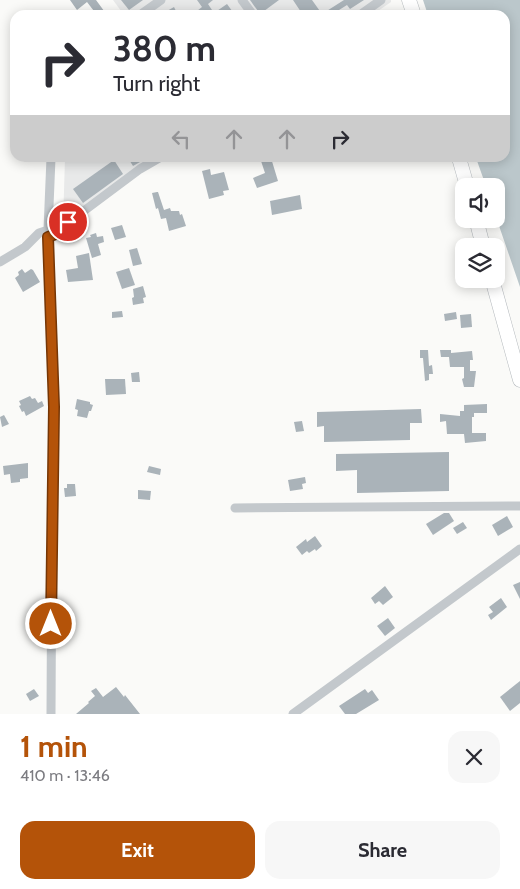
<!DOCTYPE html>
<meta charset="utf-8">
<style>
body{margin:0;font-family:Cabin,sans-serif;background:#f7f7f7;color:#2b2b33;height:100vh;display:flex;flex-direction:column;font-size:19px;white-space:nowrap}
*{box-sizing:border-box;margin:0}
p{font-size:16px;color:#7c7c81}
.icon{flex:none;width:28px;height:28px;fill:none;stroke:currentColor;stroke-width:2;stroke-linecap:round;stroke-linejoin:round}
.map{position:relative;height:714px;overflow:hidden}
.side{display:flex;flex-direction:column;background:#fff;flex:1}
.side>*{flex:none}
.guide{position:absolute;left:10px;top:10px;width:500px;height:152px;border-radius:15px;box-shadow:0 2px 12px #0003;background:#fff;color:#2b2b33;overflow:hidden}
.tools{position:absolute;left:455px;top:178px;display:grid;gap:10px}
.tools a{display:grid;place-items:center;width:50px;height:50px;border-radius:10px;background:#fff;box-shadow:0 2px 12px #0003;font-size:25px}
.pin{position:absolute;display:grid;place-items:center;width:42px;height:42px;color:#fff;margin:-21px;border:2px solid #fff;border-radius:50%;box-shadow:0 1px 5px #0007}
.me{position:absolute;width:55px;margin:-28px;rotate:0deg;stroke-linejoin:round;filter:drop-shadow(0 0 4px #0008)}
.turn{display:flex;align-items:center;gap:18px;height:105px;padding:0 20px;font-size:22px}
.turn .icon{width:65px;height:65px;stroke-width:2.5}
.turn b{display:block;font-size:35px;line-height:42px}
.lanes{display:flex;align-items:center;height:48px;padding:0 20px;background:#0003;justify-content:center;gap:25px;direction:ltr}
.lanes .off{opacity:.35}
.round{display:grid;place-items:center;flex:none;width:52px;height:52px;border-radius:15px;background:#f7f7f7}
.overview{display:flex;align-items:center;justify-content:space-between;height:85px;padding:0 20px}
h1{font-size:30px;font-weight:700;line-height:38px;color:#b45309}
.action{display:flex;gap:10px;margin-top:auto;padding:10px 20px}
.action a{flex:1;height:58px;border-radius:15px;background:#b45309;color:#fff;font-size:20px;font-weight:700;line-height:58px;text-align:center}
.action a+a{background:#f7f7f7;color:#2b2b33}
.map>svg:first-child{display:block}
.built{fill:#e8e9e9}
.water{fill:#bbc7cb}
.building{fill:#aab3b9}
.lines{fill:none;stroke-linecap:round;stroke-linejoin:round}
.highway-casing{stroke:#b4b9bd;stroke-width:15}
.minor{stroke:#c3c8cc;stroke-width:9}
.highway{stroke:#fff;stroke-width:14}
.route-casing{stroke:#753606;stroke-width:12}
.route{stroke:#b45309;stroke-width:9}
</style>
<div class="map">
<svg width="520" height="714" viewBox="0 0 520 714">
<rect width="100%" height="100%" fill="#fafaf8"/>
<g class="built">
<path d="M113 0H391V2L372 15H124Z"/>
<path d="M65 158H161L63 224Z"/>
</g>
<path class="water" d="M423 0H520V287L496 217V186H486L476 158H505V15H428Z"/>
<g class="building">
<path d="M70 0H96L107 15H97L87 2 77 10Z"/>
<path d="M121 0H143L129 10Z"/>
<path d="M197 0H213L208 4 214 13 227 4 235 15H192L202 7Z"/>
<path d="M250 0H279L260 14Z"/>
<path d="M293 0H312L322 14 344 0H364L350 9 347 5 331 15H303Z"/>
<path d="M174 7 178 15H160Z"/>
<path d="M128 158H147L133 166Z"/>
<path d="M260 158H271L278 181 257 188 253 178 265 173Z"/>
<path d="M114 160 123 174 83 203 73 189Z"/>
<path d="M210 169 211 175 224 172 229 190 223 191 224 195 209 199 202 171Z"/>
<path d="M157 192H158L164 210 170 208 171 211H179L180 215 182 214 186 226 169 231 166 218 161 219 158 208 156 209 152 193Z"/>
<path d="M300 195 302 209 272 215 270 201Z"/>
<path d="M122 225 126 237 115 240 111 228Z"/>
<path d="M96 233 97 237 103 236 104 242 98 244 101 255 92 258 86 238 91 237 90 235Z"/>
<path d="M137 248 142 264 133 266 129 250Z"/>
<path d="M89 253 93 280 68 282 66 270 78 268 76 256Z"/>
<path d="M129 268 135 285 122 289 116 272Z"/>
<path d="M22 269 25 273 31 269 33 270 40 282 23 292 15 278 19 275 18 272Z"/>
<path d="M143 286 146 297 143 298 144 303 133 305 132 298 134 297 133 289Z"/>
<path d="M122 311 123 317 112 318V312Z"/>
<path d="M456 312 457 319 445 321 444 314Z"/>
<path d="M471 314 472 327 461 328 460 315Z"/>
<path d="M420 350H428L429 366 432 365 433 374H429V380L425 381 423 358H420Z"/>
<path d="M440 350H451V353L472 351 473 360H470V371H476L474 387H464L462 379 464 378V367H450L449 357H441Z"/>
<path d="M139 372 140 382H132L131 373Z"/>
<path d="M105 379H125L126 394 106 395Z"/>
<path d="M30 396 32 399 35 398 38 403 42 401 44 406 26 416 24 411 22 412 19 406 21 405 19 401Z"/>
<path d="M77 399 90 402V404L93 405 91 411H89L87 418 77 416 78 410 75 409Z"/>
<path d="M487 404V413H474V417H472V433H486V441L465 443 464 434H447L446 421 440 422V414L460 416V411H464V405Z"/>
<path d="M421 409 422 423H410V440L324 442V426L317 427V412Z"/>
<path d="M4 415 9 424 2 427 0 417Z"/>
<path d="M302 421 304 431 296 432 294 422Z"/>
<path d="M449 452V491L357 493V470L336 471V454Z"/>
<path d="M28 463V478L20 479V482L11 483 10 474 4 475 3 466Z"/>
<path d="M149 466 161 469 160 475 147 472Z"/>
<path d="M305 477 306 483 302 484 303 489 290 491 288 480Z"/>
<path d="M67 484H75L76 496 65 497 64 488H67Z"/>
<path d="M138 490 151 491 150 500 138 499Z"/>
<path d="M444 513H449L454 521 433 535 426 524Z"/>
<path d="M507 516 513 527 498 536 492 525Z"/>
<path d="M463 522 467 528 457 534 453 528Z"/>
<path d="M315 536 322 546 316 551 315 549 309 553 307 551 302 555 296 547 306 539 307 542Z"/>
<path d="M520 582V599L513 585Z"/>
<path d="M385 586 393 597 383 605 379 601 375 604 371 598Z"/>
<path d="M501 598 507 607 491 620 488 615 493 612 489 607Z"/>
<path d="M388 618 395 628 385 636 377 626Z"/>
<path d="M520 681V703L510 711 500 697Z"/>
<path d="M116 687 124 697 125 695 140 714H76L89 703 88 702 95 696 91 691 96 688 103 697Z"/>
<path d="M34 689 39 696 30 701 26 694Z"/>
<path d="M365 689 368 693 372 690 379 700 356 714H345L339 706Z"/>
</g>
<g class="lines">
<g class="highway-casing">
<g id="highway">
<path d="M409 0 414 15"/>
<path d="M459 158 467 186"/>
<path d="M476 219 483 246"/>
<path d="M492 279 520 380"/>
</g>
</g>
<g class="minor">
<path d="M242 0 253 15"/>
<path d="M140 15 161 0"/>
<path d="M360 15 381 0"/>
<path d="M48 230 54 407 52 510 51 714"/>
<path d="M48 237 56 234 69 222 140 169 159 158"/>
<path d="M0 262 25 247 39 233 48 230 51 158"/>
<path d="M235 508 520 506"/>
<path d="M293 714 520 549"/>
</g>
<use href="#highway" class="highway"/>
</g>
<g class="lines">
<g class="route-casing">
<path id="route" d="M51 624 54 407 48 237 56 234 68 222"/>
</g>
<use href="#route" class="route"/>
</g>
</svg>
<div class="tools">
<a><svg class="icon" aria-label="sound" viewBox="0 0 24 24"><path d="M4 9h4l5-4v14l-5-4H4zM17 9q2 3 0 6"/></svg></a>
<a><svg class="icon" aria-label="layers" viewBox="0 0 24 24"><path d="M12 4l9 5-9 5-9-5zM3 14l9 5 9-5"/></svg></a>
</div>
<div class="pin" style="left:68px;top:222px;background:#d93025"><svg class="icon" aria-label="arrive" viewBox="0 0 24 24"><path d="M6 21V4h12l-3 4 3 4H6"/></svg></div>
<svg class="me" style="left:51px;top:624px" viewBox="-20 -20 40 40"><circle r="17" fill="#b45309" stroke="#fff" stroke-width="3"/><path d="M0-11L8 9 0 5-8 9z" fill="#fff"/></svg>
<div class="guide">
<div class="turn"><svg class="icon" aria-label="right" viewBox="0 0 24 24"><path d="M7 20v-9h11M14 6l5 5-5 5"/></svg><div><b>380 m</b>Turn right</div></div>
<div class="lanes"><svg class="icon off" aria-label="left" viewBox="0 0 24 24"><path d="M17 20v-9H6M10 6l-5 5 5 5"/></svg><svg class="icon off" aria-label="ahead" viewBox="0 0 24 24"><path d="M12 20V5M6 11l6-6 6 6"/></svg><svg class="icon off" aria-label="ahead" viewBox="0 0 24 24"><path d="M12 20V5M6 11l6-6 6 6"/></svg><svg class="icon" aria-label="right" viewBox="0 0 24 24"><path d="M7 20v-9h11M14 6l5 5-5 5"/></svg></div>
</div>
</div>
<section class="side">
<div class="overview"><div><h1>1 min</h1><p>410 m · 13:46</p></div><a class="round"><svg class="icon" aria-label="close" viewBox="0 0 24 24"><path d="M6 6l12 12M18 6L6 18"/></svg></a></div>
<div class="action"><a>Exit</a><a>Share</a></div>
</section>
